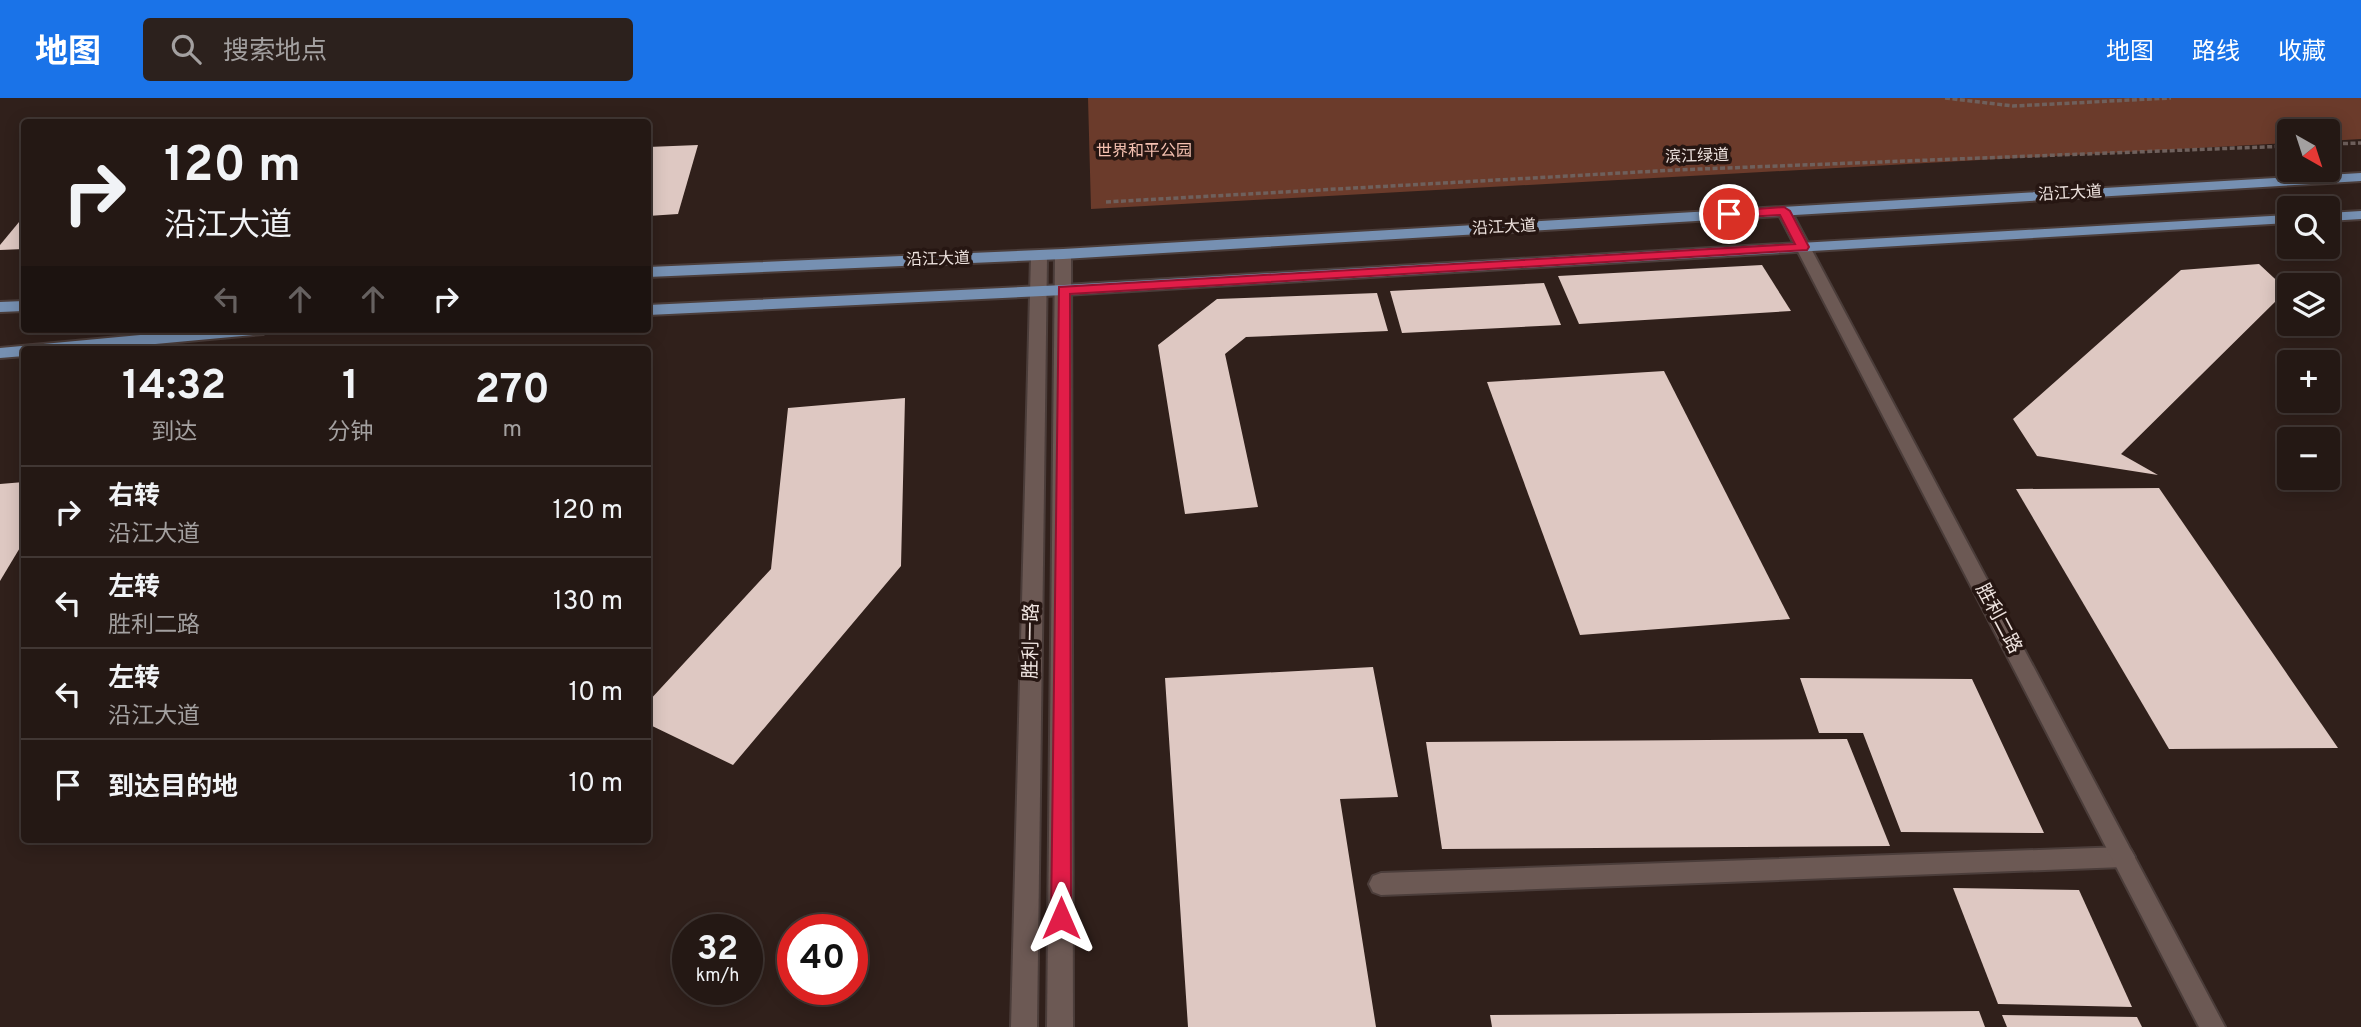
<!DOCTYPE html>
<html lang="zh">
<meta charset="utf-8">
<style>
body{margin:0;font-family:Overpass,"Noto Sans SC",sans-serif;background:#2c211d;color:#f1f3f6;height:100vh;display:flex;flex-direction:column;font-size:26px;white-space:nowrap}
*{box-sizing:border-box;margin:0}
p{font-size:23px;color:#a3a0a0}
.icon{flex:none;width:38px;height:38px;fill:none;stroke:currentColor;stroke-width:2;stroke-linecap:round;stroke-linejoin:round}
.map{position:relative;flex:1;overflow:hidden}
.panel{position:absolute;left:21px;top:248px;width:630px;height:497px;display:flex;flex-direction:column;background:#241814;border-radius:7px;box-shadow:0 4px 18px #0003,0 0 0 2px #413734}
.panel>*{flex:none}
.hud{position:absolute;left:21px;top:21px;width:630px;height:214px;border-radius:7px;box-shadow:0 4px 18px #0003,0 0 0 2px #413734;background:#241814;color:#f1f3f6;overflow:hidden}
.needle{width:46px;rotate:141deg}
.fabs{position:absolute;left:2277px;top:21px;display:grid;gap:14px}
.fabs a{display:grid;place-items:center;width:63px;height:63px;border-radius:7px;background:#241814;box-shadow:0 4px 18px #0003,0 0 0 2px #413734;font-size:35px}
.speed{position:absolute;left:672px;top:816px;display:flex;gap:14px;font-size:35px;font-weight:700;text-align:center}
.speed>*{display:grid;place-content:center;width:91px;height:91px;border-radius:50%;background:#241814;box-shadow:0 4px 18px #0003,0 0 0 2px #413734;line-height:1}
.speed small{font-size:18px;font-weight:400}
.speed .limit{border:10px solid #d22;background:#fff;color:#111}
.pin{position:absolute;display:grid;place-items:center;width:60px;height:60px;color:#fff;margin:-30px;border:4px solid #fff;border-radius:50%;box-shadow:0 2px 7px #0007}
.me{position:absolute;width:77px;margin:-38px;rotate:0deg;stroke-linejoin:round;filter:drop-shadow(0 0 5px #0008)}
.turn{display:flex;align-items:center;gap:24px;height:147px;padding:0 28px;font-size:32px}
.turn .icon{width:91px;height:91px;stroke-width:2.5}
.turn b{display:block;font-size:49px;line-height:60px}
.lanes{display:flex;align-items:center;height:66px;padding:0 28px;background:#0003;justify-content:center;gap:35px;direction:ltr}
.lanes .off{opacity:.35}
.eta{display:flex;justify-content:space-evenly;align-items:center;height:119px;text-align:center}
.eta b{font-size:42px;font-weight:700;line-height:49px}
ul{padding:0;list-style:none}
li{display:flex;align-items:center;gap:21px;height:91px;padding:0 28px;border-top:2px solid #413734}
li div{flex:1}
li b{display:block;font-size:26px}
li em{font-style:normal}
header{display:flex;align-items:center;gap:42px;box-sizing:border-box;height:98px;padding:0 35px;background:#1a73e8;color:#fff}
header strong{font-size:33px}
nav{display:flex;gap:38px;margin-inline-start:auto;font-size:24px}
.search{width:490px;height:63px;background:#2c211d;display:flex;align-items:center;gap:18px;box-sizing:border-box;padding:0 24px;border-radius:7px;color:#a3a0a0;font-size:26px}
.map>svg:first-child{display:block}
.green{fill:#6b3b2b}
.building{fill:#dec8c2}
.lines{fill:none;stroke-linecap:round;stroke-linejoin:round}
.service-casing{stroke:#4b3d3a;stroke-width:4}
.tertiary-casing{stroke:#4b3d3a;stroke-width:4}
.primary-casing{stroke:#4b3d3a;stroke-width:4}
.path{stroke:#6f605c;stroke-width:3.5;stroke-dasharray:5 2.5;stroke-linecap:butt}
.service{fill:#6c5954;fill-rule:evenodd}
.tertiary{fill:#6c5954;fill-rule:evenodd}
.primary{fill:#7690b2;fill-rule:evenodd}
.route{fill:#e11d48;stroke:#92132f;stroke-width:2}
.labels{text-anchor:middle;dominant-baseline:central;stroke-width:7;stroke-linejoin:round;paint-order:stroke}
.far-park-label{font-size:16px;fill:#f5c1b1;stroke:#261612}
.far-street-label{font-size:16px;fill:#eee3df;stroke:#261612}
.street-label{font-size:19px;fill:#eee3df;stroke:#261612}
</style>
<header>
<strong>地图</strong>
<div class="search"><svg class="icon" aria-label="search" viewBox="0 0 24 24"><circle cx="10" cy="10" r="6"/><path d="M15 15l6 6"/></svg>搜索地点</div>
<nav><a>地图</a><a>路线</a><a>收藏</a></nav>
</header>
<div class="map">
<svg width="2361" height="929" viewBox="0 0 2361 929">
<rect width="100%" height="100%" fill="#30201b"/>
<path class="green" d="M1088 0H2361V41L2328 43V33H2289V45L1091 111Z"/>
<g class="building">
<path d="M698 47 678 116 648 118V49Z"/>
<path d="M24 118V151L0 152V147Z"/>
<path d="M2259 166 2289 194V206L2278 201 2121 356 2158 377 2037 358 2013 321 2181 172Z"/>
<path d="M1762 167 1791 213 1579 226 1558 178Z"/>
<path d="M1544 185 1561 227 1402 235 1390 193Z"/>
<path d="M1377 195 1388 233 1246 239 1225 256 1258 409 1185 416 1158 247 1217 201Z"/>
<path d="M1664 273 1790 521 1580 537 1487 284Z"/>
<path d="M905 300 901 468 733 667 648 626V604L771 471 788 310Z"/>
<path d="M24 384V443L0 483V386Z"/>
<path d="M2159 390 2338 650 2169 651 2016 391Z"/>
<path d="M1373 569 1398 699 1340 701 1376 929H1188L1165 580Z"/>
<path d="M1800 580 1972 581 2044 735 1901 734 1863 635H1819Z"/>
<path d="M1847 641 1890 748 1442 751 1426 644Z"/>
<path d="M1953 790 2079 792 2132 909 1998 906Z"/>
<path d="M1979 913 1985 929H1492L1490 917Z"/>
<path d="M2002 917 2137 919 2142 929H2007Z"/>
</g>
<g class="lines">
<g class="service-casing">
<path id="service" d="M2123 749 2131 752 2135 759 2131 766 2123 769 1381 797 1373 794 1369 786 1373 778 1381 775Z"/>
</g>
<g class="tertiary-casing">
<g id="tertiary">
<path d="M1784 109 1791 113 2225 929H2199L1777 113Z"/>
<path d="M1063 151 1071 156 1073 929H1047L1055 156Z"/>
<path d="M1039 153 1047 158 1037 929H1011L1031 158Z"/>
</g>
</g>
<g class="primary-casing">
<g id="primary">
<path d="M2361 75V83L1063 161 648 179V169L1063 151Z"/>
<path d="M2361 113V121L2328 123V115Z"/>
<path d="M2289 117V125L1064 197 648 217V207L1064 187Z"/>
<path d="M24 203V213L0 214V204Z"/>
<path d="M205 231H271L263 236 90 252H24V258L0 260V250Z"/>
</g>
</g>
<g class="path">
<path d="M1945 0 2013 8 2171 0"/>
<path d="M2328 46 2361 45"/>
<path d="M1106 104 1675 72 2289 48"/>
</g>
<use href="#service" class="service"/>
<use href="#tertiary" class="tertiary"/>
<use href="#primary" class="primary"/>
</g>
<path class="route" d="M1784 109 1790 113 1809 149 1807 152 1070 196 1071 820 1068 826 1061 829 1054 826 1051 820 1059 189 1795 146 1780 117 1729 120 1723 116 1729 113Z"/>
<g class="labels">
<g class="far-park-label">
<text x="1144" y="54">世界和平公园</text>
</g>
<g class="far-street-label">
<text transform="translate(1697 59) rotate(-2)">滨江绿道</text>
<text transform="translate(2070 96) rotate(-3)">沿江大道</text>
<text transform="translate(1504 130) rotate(-3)">沿江大道</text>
<text transform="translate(938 162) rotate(-2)">沿江大道</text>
</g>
<g class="street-label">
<text transform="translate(1998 521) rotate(62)">胜利二路</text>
<text transform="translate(1032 543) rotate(-89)">胜利一路</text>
</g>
</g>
</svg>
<div class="fabs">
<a><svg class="needle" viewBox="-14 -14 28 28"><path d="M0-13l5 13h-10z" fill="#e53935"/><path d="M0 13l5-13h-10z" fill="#a3a0a0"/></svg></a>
<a><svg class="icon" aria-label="search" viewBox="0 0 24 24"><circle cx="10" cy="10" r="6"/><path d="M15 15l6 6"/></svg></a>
<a><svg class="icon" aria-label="layers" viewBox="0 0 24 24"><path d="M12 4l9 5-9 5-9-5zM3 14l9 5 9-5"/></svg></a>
<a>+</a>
<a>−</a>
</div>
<div class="speed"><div>32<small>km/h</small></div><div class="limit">40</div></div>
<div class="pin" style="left:1729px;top:116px;background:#d93025"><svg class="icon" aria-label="arrive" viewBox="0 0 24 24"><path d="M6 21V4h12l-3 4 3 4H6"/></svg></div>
<svg class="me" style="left:1061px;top:820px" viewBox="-20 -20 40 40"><path d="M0-17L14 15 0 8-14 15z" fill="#e11d48" stroke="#fff" stroke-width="4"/></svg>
<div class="hud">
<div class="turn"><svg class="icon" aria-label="right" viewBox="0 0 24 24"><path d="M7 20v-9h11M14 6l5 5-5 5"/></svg><div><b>120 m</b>沿江大道</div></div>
<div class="lanes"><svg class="icon off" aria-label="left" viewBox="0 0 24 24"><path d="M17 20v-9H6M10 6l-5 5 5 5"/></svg><svg class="icon off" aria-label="ahead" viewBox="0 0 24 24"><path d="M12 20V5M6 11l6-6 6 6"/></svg><svg class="icon off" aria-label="ahead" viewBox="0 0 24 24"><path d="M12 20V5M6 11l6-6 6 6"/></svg><svg class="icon" aria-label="right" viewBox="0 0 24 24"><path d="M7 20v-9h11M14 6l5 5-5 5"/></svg></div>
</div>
<section class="panel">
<div class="eta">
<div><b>14:32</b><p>到达</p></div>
<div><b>1</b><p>分钟</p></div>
<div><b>270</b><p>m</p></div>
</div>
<ul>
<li><svg class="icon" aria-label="right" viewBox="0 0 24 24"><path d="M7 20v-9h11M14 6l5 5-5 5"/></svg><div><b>右转</b><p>沿江大道</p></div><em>120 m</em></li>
<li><svg class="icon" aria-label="left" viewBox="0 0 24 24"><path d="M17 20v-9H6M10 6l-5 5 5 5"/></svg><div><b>左转</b><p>胜利二路</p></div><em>130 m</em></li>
<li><svg class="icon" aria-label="left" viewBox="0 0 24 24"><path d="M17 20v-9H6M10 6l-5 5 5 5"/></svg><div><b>左转</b><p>沿江大道</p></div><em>10 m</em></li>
<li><svg class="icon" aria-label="arrive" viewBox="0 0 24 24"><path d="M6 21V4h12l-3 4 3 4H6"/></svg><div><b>到达目的地</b></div><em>10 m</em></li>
</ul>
</section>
</div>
